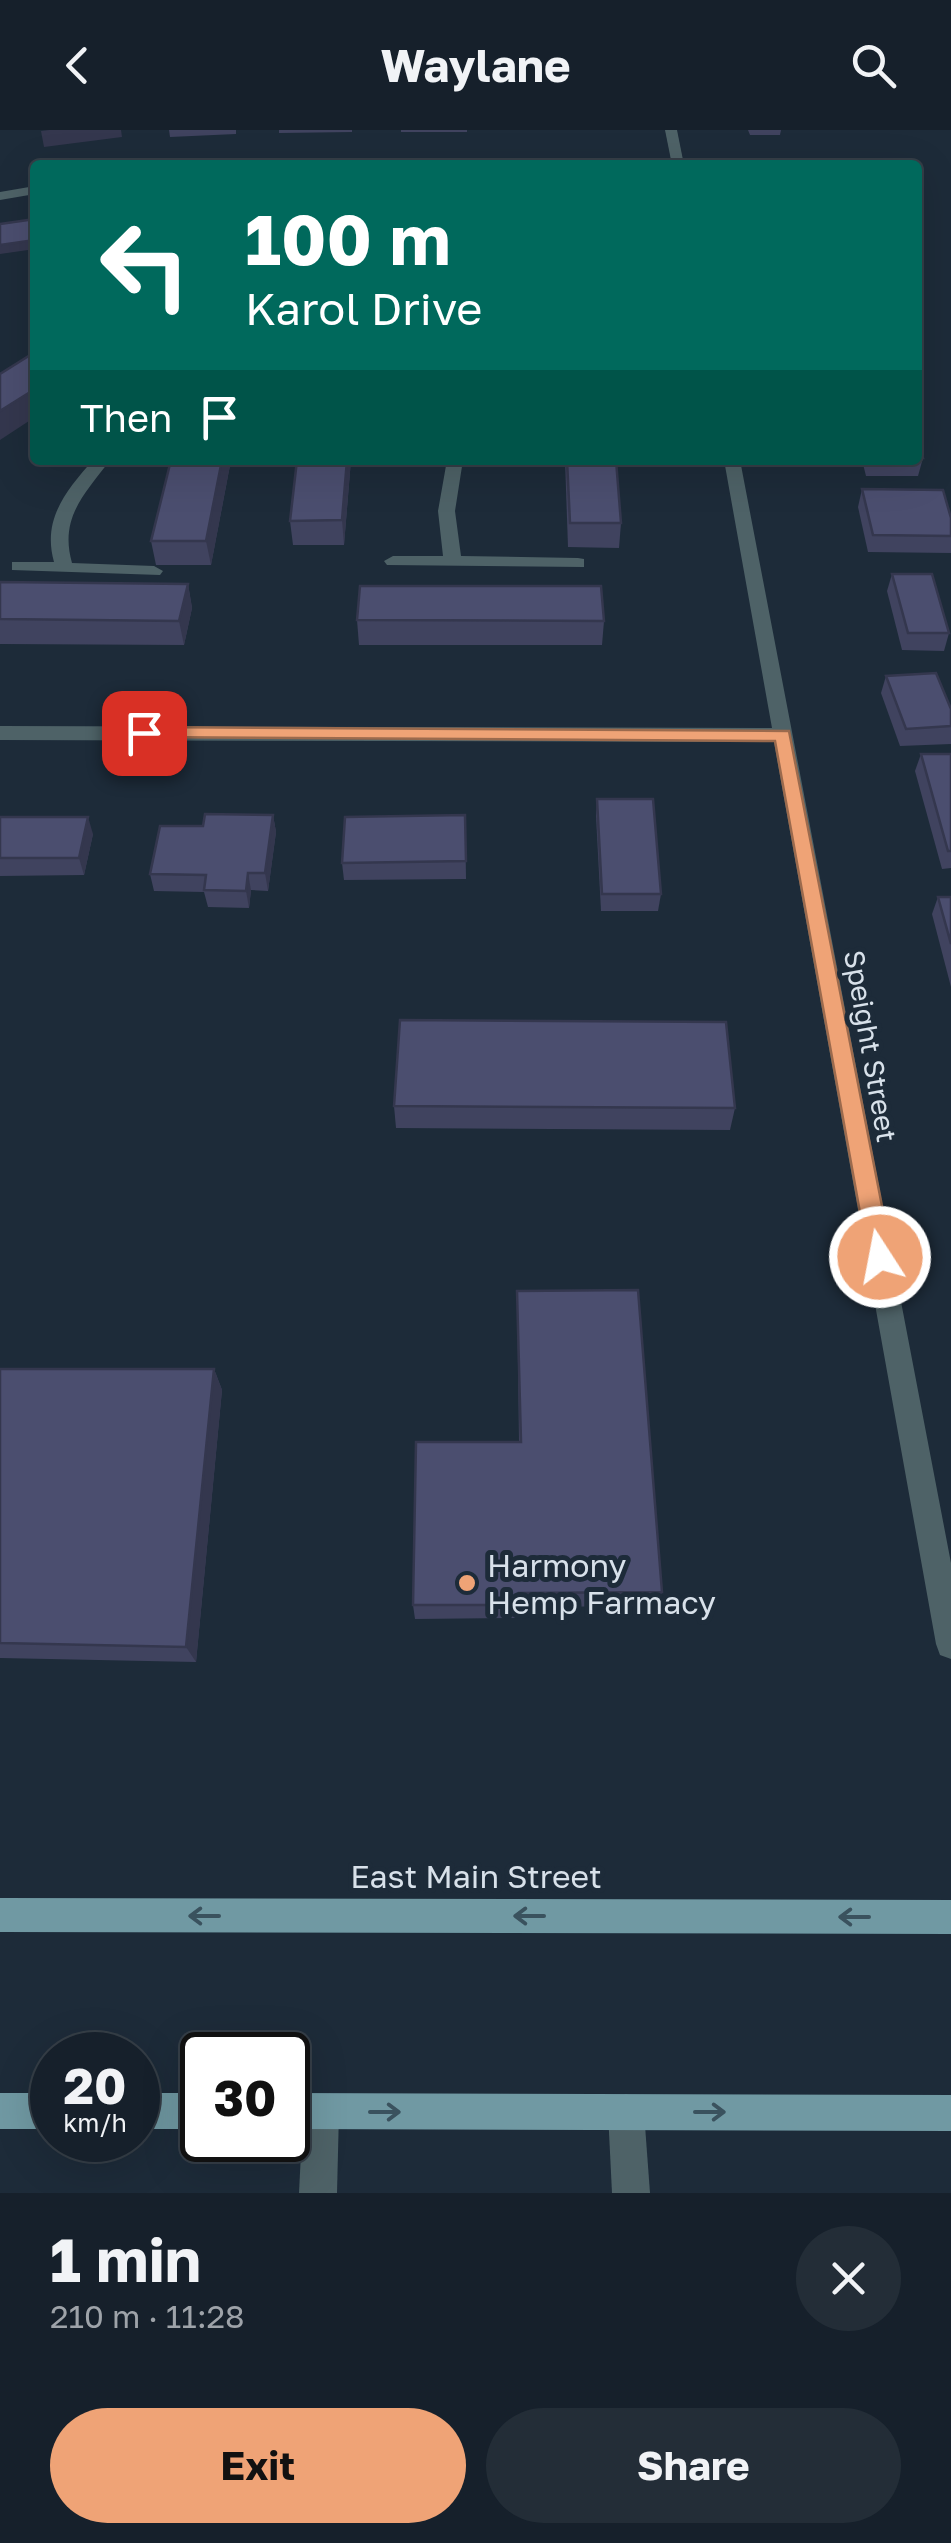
<!DOCTYPE html>
<meta charset="utf-8">
<style>
body{margin:0;font-family:"Golos Text",sans-serif;background:#232d37;color:#f1f3f6;height:100vh;display:flex;flex-direction:column;font-size:38px;white-space:nowrap}
*{box-sizing:border-box;margin:0}
p{font-size:32px;color:#9ea3a9}
.icon{flex:none;width:55px;height:55px;fill:none;stroke:currentColor;stroke-width:2;stroke-linecap:round;stroke-linejoin:round}
.map{position:relative;height:2063px;overflow:hidden}
.side{display:flex;flex-direction:column;background:#16202b;flex:1}
.side>*{flex:none}
.top-card{position:absolute;left:30px;top:30px;width:892px;height:305px;border-radius:10px;box-shadow:0 10px 40px #0002,0 0 0 2px #353e47;background:#00695c;color:#fff;overflow:hidden}
.speed{position:absolute;left:30px;top:1902px;display:flex;gap:20px;font-size:50px;font-weight:700;text-align:center}
.speed>*{display:grid;place-content:center;width:130px;height:130px;border-radius:50%;background:#16202b;box-shadow:0 10px 40px #0002,0 0 0 2px #353e47;line-height:1}
.speed small{font-size:25px;font-weight:400}
.speed .limit{border:5px solid #111;border-radius:15px;background:#fff;color:#111}
.pin{position:absolute;display:grid;place-items:center;width:85px;height:85px;color:#fff;margin:-42px;border-radius:20px;box-shadow:0 5px 15px #0006}
.me{position:absolute;width:110px;margin:-55px;rotate:349deg;stroke-linejoin:round;filter:drop-shadow(0 0 8px #0008)}
.turn{display:flex;align-items:center;gap:35px;height:210px;padding:0 50px;font-size:45px}
.turn .icon{width:130px;height:130px;stroke-width:2.5}
.turn b{display:block;font-size:70px;line-height:85px}
.then{display:flex;align-items:center;height:95px;padding:0 50px;background:#0003;gap:20px;font-size:38px}
.round{display:grid;place-items:center;flex:none;width:105px;height:105px;border-radius:52px;background:#232d37}
.head{display:flex;align-items:center;justify-content:space-between;height:170px;padding:0 50px}
h1{font-size:60px;font-weight:700;line-height:75px}
.cta{display:flex;gap:20px;margin-top:auto;padding:20px 50px}
.cta a{flex:1;height:115px;border-radius:60px;background:#efa376;color:#111;font-size:40px;font-weight:700;line-height:115px;text-align:center}
.cta a+a{background:#232d37;color:#f1f3f6}
header{display:flex;justify-content:space-between;align-items:center;height:130px;padding:0 50px;background:#16202b;font-size:45px;font-weight:700}
.map>svg:first-child{display:block}
.lines{fill:none;stroke-linecap:round;stroke-linejoin:round}
.minor{fill:#4e6267;fill-rule:evenodd}
.major{fill:#7099a3;fill-rule:evenodd}
.wall{fill:#40435f}
.shaded-wall{fill:#34374e}
.building{fill:#4b4e6f;stroke:#34374e;stroke-width:2.5}
.oneway{stroke:#3a525e}
.route{fill:#efa376;stroke:#9b6a4d;stroke-width:2.5}
.poi-dot{fill:#efa376;stroke:#1d2b39;stroke-width:4}
.labels{text-anchor:middle;dominant-baseline:central;stroke-width:10;stroke-linejoin:round;paint-order:stroke}
.street-label{font-size:28px;fill:#d8e1ea;stroke:#1d2b39}
.near-poi-label{font-size:32px;fill:#d8e1ea;stroke:#1d2b39;text-anchor:start}
.near-street-label{font-size:32px;fill:#d8e1ea;stroke:#1d2b39}
</style>
<header><svg class="icon" aria-label="back" viewBox="0 0 24 24"><path d="M15 5l-7 7 7 7"/></svg>Waylane<svg class="icon" aria-label="search" viewBox="0 0 24 24"><circle cx="10" cy="10" r="6"/><path d="M15 15l6 6"/></svg></header>
<div class="map">
<svg width="951" height="2063" viewBox="0 0 951 2063">
<rect width="100%" height="100%" fill="#1d2b39"/>
<g class="lines">
<g class="minor">
<path d="M665 0H677L684 35H672Z"/>
<path d="M35 56V64L0 70V62Z"/>
<path d="M93 330H110C85 364 59 387 72 433L154 436 163 441 160 445 12 440V432H54C42 389 66 361 93 330Z"/>
<path d="M447 330H463L455 381 461 426 578 428 584 429V437L387 435 384 431 393 426H443L438 381Z"/>
<path d="M724 330H740L951 1433V1529L940 1525 936 1514 774 612 0 610V596L772 598Z"/>
<path d="M321 1964 334 1969 339 1982 337 2063H299L303 1982 308 1969Z"/>
<path d="M626 1964 639 1969 644 1982 650 2063H612L608 1982 613 1969Z"/>
</g>
<g class="major">
<path d="M0 1768 951 1770V1804L0 1802Z"/>
<rect x="0" y="1963" width="52" height="36"/>
<rect x="138" y="1963" width="64" height="36"/>
<path d="M288 1963 951 1965V2001L288 1999Z"/>
</g>
</g>
<g class="wall">
<path d="M169 0H236V4L170 7Z"/>
<path d="M279 0H352V2L279 3Z"/>
<rect x="401" y="0" width="66" height="2"/>
<path d="M748 0H781L780 5H750Z"/>
<path d="M918 312 923 328 918 346H866L862 330H918Z"/>
<path d="M171 330H231L211 435H156L151 411Z"/>
<path d="M351 330 344 415H293L290 391Z"/>
<path d="M565 330H616L621 393 619 418 568 417Z"/>
<path d="M862 359 951 388V423L868 422 858 377Z"/>
<path d="M892 444 949 503 944 521 902 520 887 461Z"/>
<path d="M0 452 188 454 192 478 184 515 0 514Z"/>
<path d="M357 490 604 491 602 515H359Z"/>
<path d="M886 546 951 579V614L900 616 881 563Z"/>
<path d="M921 624H951V738L942 739 915 641Z"/>
<path d="M597 669 661 764 658 781H601L596 686Z"/>
<path d="M273 685 276 702 268 761 251 760 249 778 208 777 204 762 154 761 150 744 203 696Z"/>
<path d="M465 685 466 749 344 750 342 733Z"/>
<path d="M0 687 93 704 84 745 0 746Z"/>
<path d="M938 767H951V857L932 784Z"/>
<path d="M394 976 735 978 730 1000 396 998Z"/>
<path d="M517 1161 662 1462 657 1476 519 1477 518 1488 415 1489 413 1475 519 1312Z"/>
<path d="M0 1239H214L222 1260 196 1532 0 1528Z"/>
</g>
<g class="shaded-wall">
<path d="M49 0H121L122 7 44 17 41 1Z"/>
<path d="M35 110V119L0 124V115Z"/>
<path d="M35 259V287L0 310V281Z"/>
<path d="M222 330H231L211 435 206 411Z"/>
<path d="M347 330H351L344 415 342 390Z"/>
<path d="M188 454 192 478 184 515 179 491Z"/>
<path d="M273 685 276 702 268 761 265 743Z"/>
<path d="M88 687 93 704 84 745 79 728Z"/>
<path d="M248 743 251 760 249 778 246 761Z"/>
<path d="M214 1239 222 1260 196 1532 186 1517Z"/>
</g>
<g class="building">
<path d="M35 89V110L0 115V94Z"/>
<path d="M35 222V259L0 281V244Z"/>
<path d="M918 312 923 328H918Z"/>
<path d="M171 330H222L206 411H151Z"/>
<path d="M297 330H347L342 390 290 391Z"/>
<path d="M567 330H616L621 393H570Z"/>
<path d="M862 359 943 360 951 388V406L873 405Z"/>
<path d="M892 444H932L949 503H908Z"/>
<path d="M0 452 188 454 179 491 0 489Z"/>
<path d="M360 456H601L604 491 357 490Z"/>
<path d="M936 543 951 579V596L906 599 886 546Z"/>
<path d="M921 624H951V721H948Z"/>
<path d="M597 669H653L661 764H602Z"/>
<path d="M205 684 273 685 265 743H248L246 761 204 760 206 745 150 744 160 696H203Z"/>
<path d="M465 685 466 731 342 733 345 687Z"/>
<path d="M0 687H88L79 728H0Z"/>
<path d="M938 767H951V814Z"/>
<path d="M400 890 726 892 735 978 394 976Z"/>
<path d="M638 1160 662 1462 519 1463V1475H413L416 1312H521L517 1161Z"/>
<path d="M0 1239H214L186 1517 0 1513Z"/>
</g>
<defs><path id="oneway-shaft" d="M-6 0H5M1.5-3L5.5 0L1.5 3" fill="none" stroke-width="1.6" stroke-linecap="round" stroke-linejoin="round" transform="scale(2.5)"/></defs>
<g class="oneway">
<use href="#oneway-shaft" transform="translate(204 1786) rotate(-180)"/>
<use href="#oneway-shaft" transform="translate(529 1786) rotate(-180)"/>
<use href="#oneway-shaft" transform="translate(854 1787) rotate(-180)"/>
<use href="#oneway-shaft" transform="translate(385 1982)"/>
<use href="#oneway-shaft" transform="translate(710 1982)"/>
</g>
<path class="route" d="M144 597 789 601 892 1127 888 1135 880 1138 871 1135 868 1127 775 611 138 607 135 603Z"/>
<circle class="poi-dot" cx="467" cy="1453" r="10"/>
<g class="labels">
<g class="street-label">
<text transform="translate(871 916) rotate(80)">Speight Street</text>
</g>
<g class="near-poi-label">
<text x="487" y="1435">Harmony<tspan x="487" dy="37">Hemp Farmacy</tspan></text>
</g>
<g class="near-street-label">
<text x="476" y="1746">East Main Street</text>
</g>
</g>
</svg>
<div class="speed"><div>20<small>km/h</small></div><div class="limit">30</div></div>
<div class="pin" style="left:144px;top:603px;background:#d93025"><svg class="icon" aria-label="arrive" viewBox="0 0 24 24"><path d="M6 21V4h12l-3 4 3 4H6"/></svg></div>
<svg class="me" style="left:880px;top:1127px" viewBox="-20 -20 40 40"><circle r="17" fill="#efa376" stroke="#fff" stroke-width="3"/><path d="M0-11L8 9 0 5-8 9z" fill="#fff"/></svg>
<div class="top-card">
<div class="turn"><svg class="icon" aria-label="left" viewBox="0 0 24 24"><path d="M17 20v-9H6M10 6l-5 5 5 5"/></svg><div><b>100 m</b>Karol Drive</div></div>
<div class="then">Then<svg class="icon" aria-label="arrive" viewBox="0 0 24 24"><path d="M6 21V4h12l-3 4 3 4H6"/></svg></div>
</div>
</div>
<section class="side">
<div class="head"><div><h1>1 min</h1><p>210 m · 11:28</p></div><a class="round"><svg class="icon" aria-label="close" viewBox="0 0 24 24"><path d="M6 6l12 12M18 6L6 18"/></svg></a></div>
<div class="cta"><a>Exit</a><a>Share</a></div>
</section>
